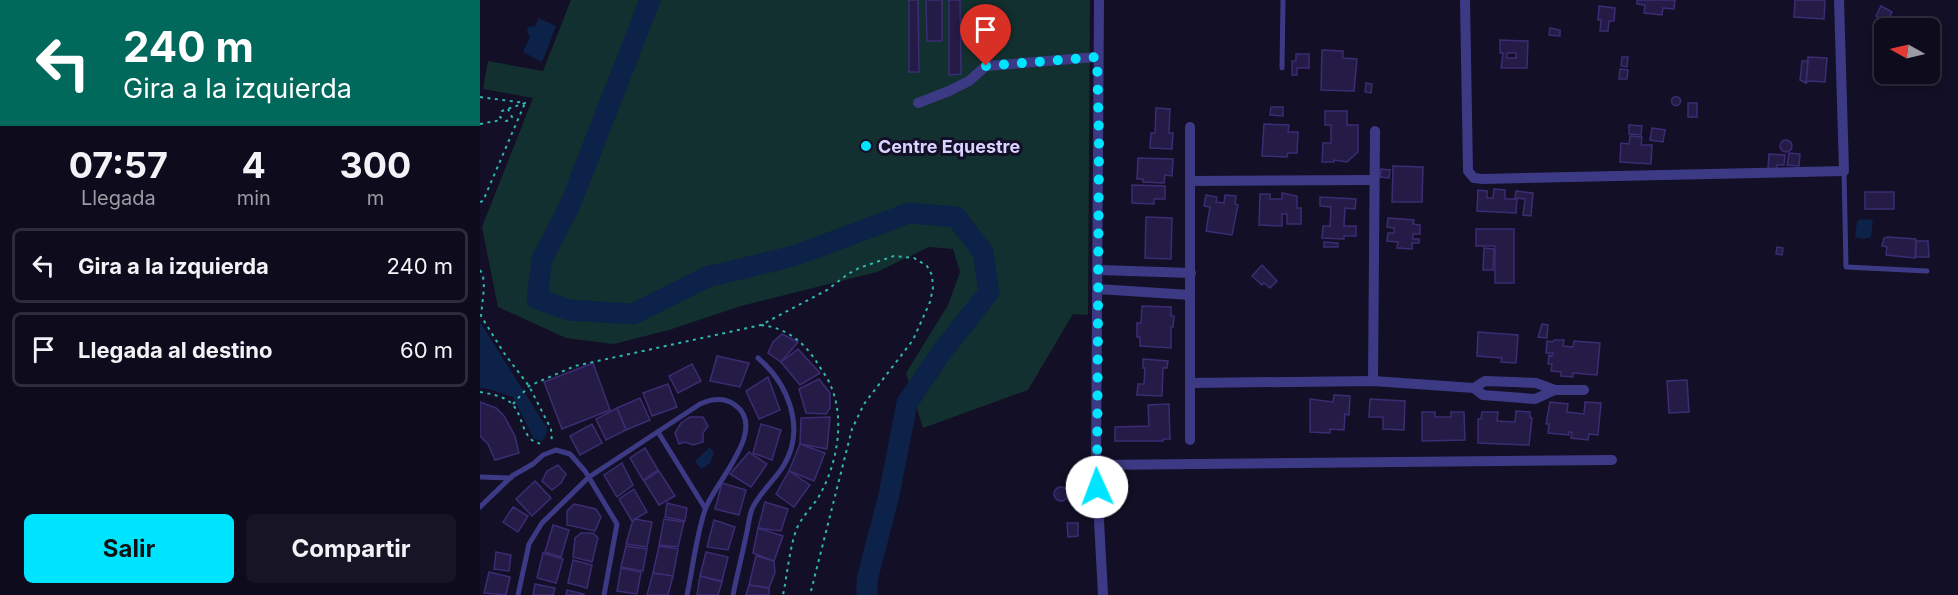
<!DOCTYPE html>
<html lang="es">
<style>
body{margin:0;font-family:Inter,sans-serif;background:#171425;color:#f1f3f6;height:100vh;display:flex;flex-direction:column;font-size:22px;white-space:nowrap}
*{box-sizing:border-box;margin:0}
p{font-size:20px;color:#9b9ba3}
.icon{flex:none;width:33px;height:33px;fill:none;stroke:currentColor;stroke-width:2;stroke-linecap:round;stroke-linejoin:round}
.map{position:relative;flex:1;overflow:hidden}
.side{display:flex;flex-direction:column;background:#0e0b1c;width:480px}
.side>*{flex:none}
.hud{background:#00695c;color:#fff;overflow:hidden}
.needle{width:39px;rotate:278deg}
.fabs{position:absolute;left:1394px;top:18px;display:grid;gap:12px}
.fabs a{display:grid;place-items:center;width:66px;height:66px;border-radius:9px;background:#0e0b1c;box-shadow:0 3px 9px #0003,0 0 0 2px #2e2b3b;font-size:30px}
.pin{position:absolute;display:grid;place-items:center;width:51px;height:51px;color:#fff;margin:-62px -26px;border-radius:50% 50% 50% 0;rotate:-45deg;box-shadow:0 0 6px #0007}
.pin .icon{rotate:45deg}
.me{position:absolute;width:66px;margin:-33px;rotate:358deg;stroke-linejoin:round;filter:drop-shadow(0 0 4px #0008)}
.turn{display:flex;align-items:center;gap:21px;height:126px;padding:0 24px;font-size:27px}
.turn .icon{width:78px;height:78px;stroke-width:2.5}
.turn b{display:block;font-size:42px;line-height:51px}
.eta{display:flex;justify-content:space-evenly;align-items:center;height:102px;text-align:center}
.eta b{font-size:36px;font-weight:700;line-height:42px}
.cta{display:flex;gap:12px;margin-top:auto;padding:12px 24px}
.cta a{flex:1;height:69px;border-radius:9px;background:#00e5ff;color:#111;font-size:24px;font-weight:700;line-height:69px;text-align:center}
.cta a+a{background:#171425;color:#f1f3f6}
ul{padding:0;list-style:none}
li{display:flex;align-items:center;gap:18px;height:75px;margin:0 12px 9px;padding:0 12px;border:3px solid #2e2b3b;border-radius:9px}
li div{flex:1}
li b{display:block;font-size:22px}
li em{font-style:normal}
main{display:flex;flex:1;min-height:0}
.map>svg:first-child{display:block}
.green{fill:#12302f}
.water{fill:#0c2248}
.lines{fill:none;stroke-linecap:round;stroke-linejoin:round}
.river{stroke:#0c2248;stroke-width:21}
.building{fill:#241b47;stroke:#3b2d73;stroke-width:1.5;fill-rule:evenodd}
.path{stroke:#2fb8b0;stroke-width:2;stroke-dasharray:3 4.5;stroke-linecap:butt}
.service{stroke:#3d3a85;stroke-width:5}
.minor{stroke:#3d3a85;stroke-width:10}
.route{stroke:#00e5ff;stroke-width:10;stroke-dasharray:0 18}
.poi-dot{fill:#00e5ff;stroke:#130f26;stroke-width:2}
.labels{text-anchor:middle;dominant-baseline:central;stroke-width:6;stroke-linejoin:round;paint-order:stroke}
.poi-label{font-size:18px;font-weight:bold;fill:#d9d4ff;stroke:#130f26;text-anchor:start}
</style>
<main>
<section class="side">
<div class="hud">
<div class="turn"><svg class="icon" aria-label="left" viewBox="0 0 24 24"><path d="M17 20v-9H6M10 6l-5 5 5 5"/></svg><div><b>240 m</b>Gira a la izquierda</div></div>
</div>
<div class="eta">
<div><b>07:57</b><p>Llegada</p></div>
<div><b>4</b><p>min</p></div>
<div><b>300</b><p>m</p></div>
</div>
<ul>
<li><svg class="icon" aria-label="left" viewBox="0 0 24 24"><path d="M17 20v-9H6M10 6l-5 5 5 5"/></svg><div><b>Gira a la izquierda</b></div><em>240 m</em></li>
<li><svg class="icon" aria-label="arrive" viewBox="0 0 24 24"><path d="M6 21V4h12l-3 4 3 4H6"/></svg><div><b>Llegada al destino</b></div><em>60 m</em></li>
</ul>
<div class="cta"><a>Salir</a><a>Compartir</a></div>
</section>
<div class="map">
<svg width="1478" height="595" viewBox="0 0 1478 595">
<rect width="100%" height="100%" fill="#130f26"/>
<path class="green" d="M91 0H610L608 315 593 314 548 390 443 428 426 373 468 305 480 272 473 249 449 247 397 272 261 306 189 330 134 344 86 338 18 307 2 227 53 98 3 89 8 61 63 71Z"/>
<g class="water">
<path d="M59 18 76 26 62 62 43 52 50 37 47 32 48 27 55 26Z"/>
<path d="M1380 219 1393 220 1391 237 1384 239 1375 237 1377 222Z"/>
<path d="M0 322 67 428 66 436 62 441 54 439 33 397 9 389 0 388Z"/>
<path d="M230 447 234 453 230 463 221 469 215 461Z"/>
</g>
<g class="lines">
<path class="river" d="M170 0 90 205 62 259 57 299 89 310 153 314 227 277 314 256 429 213 476 217 503 252 509 292 461 353 427 403 409 495 387 580V595"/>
</g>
<g class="building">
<path d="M429 0H438L439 72H429Z"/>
<path d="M446 0H462V41H447Z"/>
<path d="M469 0H480L481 74 469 75Z"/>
<path d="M1157 0H1195L1194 9 1183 8 1182 15 1164 13 1165 5 1157 4Z"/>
<path d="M1315 0H1345L1344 19 1314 17Z"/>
<path d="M1119 6 1135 8 1134 21H1129L1128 31H1120L1121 20H1118Z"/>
<path d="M1401 6 1412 12 1407 22 1396 16Z"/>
<path d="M1397 19 1405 24 1400 32 1393 27Z"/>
<path d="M1070 28 1080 30V36L1069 35Z"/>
<path d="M1020 40 1048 41 1047 68H1021L1023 53H1020ZM1027 53H1036V58H1027Z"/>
<path d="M842 50 863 51V58L877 59 874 91 841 90Z"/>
<path d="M816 54H829V68H817V75H812V61H816Z"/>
<path d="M1142 57H1148L1147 67 1141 66Z"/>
<path d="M1328 57 1347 58 1345 82 1329 81 1326 83Z"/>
<path d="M1322 61H1328L1326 83 1320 80Z"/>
<path d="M1140 69 1148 70 1147 79H1139Z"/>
<path d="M886 83 892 84 891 93 885 92Z"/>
<circle cx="1196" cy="101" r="4.5"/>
<rect x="1208" y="103" width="9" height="14"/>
<path d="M791 107H803V116L790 115Z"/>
<path d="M676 108 690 109 689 133H693L692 149 670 148 671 133H675Z"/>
<path d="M845 111H867V125H878V152L867 162 854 160V162H842L843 143H851V125H845Z"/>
<path d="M784 124 809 125 808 132H818L817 153H808L807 157 782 156Z"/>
<path d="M1149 125 1162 126 1161 135 1149 134Z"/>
<path d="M1172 128 1185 130 1183 142 1170 140Z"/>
<path d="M1150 136 1162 137 1161 145H1172L1171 164 1140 162 1141 143 1149 144Z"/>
<circle cx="1306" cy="146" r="6"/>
<path d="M1309 153 1320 154 1319 166 1307 165Z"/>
<path d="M1289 154 1305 155 1304 165H1297V169H1288Z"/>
<path d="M658 158 693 159 692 176 685 175 684 183 663 182V179H657Z"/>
<path d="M913 166 943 167 942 202H912Z"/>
<path d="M901 169 910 170 909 178 900 177Z"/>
<path d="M652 185 685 186V199H674V204L652 203Z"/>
<path d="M1014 189 1025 190V199H1037L1036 213 997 211 998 190 1007 191V198H1013Z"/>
<path d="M1036 191 1053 193 1051 216 1043 215 1045 199 1035 198Z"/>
<rect x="1385" y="192" width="29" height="17"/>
<path d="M802 193 817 196V208H821V224H807V214H802V226L779 225 780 194H790V199H802Z"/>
<path d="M726 195 737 197 736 202 744 203 745 195 756 196 755 204 758 205 752 235 726 231 730 207 724 206Z"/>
<path d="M840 197 876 199 875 209 865 208 864 226H876V236H864V239L842 238 843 226H850L851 207 840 206Z"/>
<path d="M666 217 692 218 691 259 665 258Z"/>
<path d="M908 218 934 220 933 224 940 225V234H933V239H939V243H932V249L917 248 918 242 907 241 908 233H914V228L907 227Z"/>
<path d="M996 229H1034V283H1015V246H996Z"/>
<path d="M1408 237 1436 239 1435 258 1406 255 1407 247 1402 246 1404 238Z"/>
<path d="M1436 241H1448L1449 257H1436Z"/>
<path d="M844 242 858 243V247H844Z"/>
<path d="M1297 247 1303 248 1302 255 1296 254Z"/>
<path d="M1004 248 1014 249 1013 270H1003Z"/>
<path d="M782 265 797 281 790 288 784 283 782 285 772 276Z"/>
<path d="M662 306 691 307V316H694L693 327H691V348L660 346V337H657V323H661Z"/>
<path d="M1062 324 1068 325 1067 338 1058 337Z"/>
<path d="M998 332 1038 335 1036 363 1021 362 1022 358 997 356Z"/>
<path d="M302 334 318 342 301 362 288 353 293 342Z"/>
<path d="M1074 340H1084L1083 346 1093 347 1094 341 1120 343 1117 375 1093 373V377L1081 376V372L1071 371 1072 364H1068L1069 355 1072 356 1073 353H1066L1067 341 1073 342Z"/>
<path d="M318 349 340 373 320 385 301 362Z"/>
<path d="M237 356 269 363 260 387 230 381Z"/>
<path d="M663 359 688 361 687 368H683L682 396 657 395 658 384H664L665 368H663Z"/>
<path d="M113 363 130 410 82 429 64 382Z"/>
<path d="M212 364 221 381 198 393 189 376Z"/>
<path d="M288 377 300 410 279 419 266 391Z"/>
<path d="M339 379 350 393V408L346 414 326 413 319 389Z"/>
<path d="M1207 380 1209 412 1189 413 1187 381Z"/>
<path d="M188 384 197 407 172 416 163 393Z"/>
<path d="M854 395 870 396 869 415 865 414 864 430 850 429V433L830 432V399L853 402Z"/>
<path d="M160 398 170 420 146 430 137 408Z"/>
<path d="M890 399 925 401 924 430 903 429V417H889Z"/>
<path d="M0 402 16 408 24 416 35 436 39 453 15 460 8 444 0 436Z"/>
<path d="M1070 402 1088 404 1087 412 1104 414 1105 402 1121 403 1118 435 1109 434 1108 440 1091 438 1092 432H1089V435L1068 433 1069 424H1066Z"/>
<path d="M689 404 690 439H683V441H635V427L669 426 668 405Z"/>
<path d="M137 408 146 430 126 440 116 419Z"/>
<path d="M1036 411 1050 412V417L1052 418 1049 445 998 443V419H1001L1002 412H1018L1017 421 1035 422Z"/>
<path d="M942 412H955V417H971V412H984L985 440 942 441Z"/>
<path d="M210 417H223L228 426 223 433V442L213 445 205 442 199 444 195 433 201 423Z"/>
<path d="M350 417 347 449 320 444 321 418Z"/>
<path d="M112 424 122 443 100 455 90 436Z"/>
<path d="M281 424 301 430 292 460 273 453Z"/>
<path d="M320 444 345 453 334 481 309 471Z"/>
<path d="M165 448 178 470 163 480 150 458Z"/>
<path d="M269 452 287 464 271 487 250 474Z"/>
<path d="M142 463 153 485 137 497 124 475Z"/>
<path d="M78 465 86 474 81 483 72 490 62 481 67 471Z"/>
<path d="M179 471 195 496 179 505 164 481Z"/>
<path d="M309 471 330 485 314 507 296 494Z"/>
<path d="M55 481 71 498 52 516 36 499Z"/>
<path d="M242 483 266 490 259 515 235 509Z"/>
<circle cx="581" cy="494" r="7"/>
<path d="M154 489 167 512 152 521 139 499Z"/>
<path d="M285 502 308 509 301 531 278 528Z"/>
<path d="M187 503 207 508 205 521 185 517Z"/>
<path d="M94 504 116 509 121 517 115 531 87 525V511Z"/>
<path d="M33 507 48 516 38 532 23 522Z"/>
<path d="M155 519 172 522 167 547 146 544 152 523Z"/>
<path d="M184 519 204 522 198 547 179 545Z"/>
<path d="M234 520 255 527 248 550 227 547Z"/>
<path d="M587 523H598V536L588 537Z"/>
<path d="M73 525 89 530 81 557 65 552Z"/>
<path d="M278 528 303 536 294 561 273 553Z"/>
<path d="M101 533H113L118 538 112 562 93 557 95 538Z"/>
<path d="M146 546 167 549 163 571 141 567Z"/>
<path d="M179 546 198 549 193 576 173 573Z"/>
<path d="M16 552 31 555 29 571 14 569Z"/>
<path d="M226 552 248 557 242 581 220 576Z"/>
<path d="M63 553 83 559 76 583 57 578Z"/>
<path d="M276 556 294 561 295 573 289 588 269 585Z"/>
<path d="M93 560 112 565 107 588 88 583Z"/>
<path d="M141 568 161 572 157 594 137 591Z"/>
<path d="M9 572 30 577 26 595 4 593Z"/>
<path d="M173 573 193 576 188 595H167Z"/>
<path d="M220 576 242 582 238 595H217Z"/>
<path d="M55 584 75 588 73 595H53Z"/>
<path d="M269 585 289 588V595H266Z"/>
<path d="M87 590 104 594V595H86Z"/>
</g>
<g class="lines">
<g class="path">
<path d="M0 97 45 103 22 111 20 117 26 121 30 120 32 117 28 109"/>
<path d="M0 124 21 120"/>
<path d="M0 202 3 201 45 103"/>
<path d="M0 270 3 275 4 288 1 316 24 353 49 386 71 429 72 443"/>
<path d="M281 325C307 328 324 342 338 364 342 371 347 377 350 384 366 419 357 466 338 498 331 508 322 517 317 528 310 545 307 576 303 595"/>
<path d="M0 392C11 394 23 396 31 403 45 415 40 444 65 444"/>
<path d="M33 404 49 386 95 366 281 325 347 290 368 274 379 268 414 256 434 258 447 266 452 275 453 288 450 302 433 340 384 404 372 429 330 595"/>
</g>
<g class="service">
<path d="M802 68 803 0"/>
<path d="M1364 171 1366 267 1447 271"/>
<path d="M178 432 225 508"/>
<path d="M0 477 31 478"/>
<path d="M0 507 32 476 53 464 63 455 76 450 90 454 105 471 137 524 124 595"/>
<path d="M38 595 49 544 62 523 109 477 220 404C231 399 244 397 255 405 289 429 234 483 225 510 216 537 213 567 207 595"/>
<path d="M253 595C257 575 262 556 266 536 268 528 269 517 272 509 279 493 295 480 304 465 326 428 308 383 278 358"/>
</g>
<g class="minor">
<path d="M619 0 616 465 623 595"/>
<path d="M985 0 988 171 994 178 1003 179 1364 171 1359 0"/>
<path d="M438 103 469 91 489 81 506 66 617 57"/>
<path d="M710 181 893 180"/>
<path d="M619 270 711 273"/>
<path d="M618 289 710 295"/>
<path d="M893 381 895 131"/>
<path d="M710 383 893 381 994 388 1003 395 1055 399 1075 390H1104"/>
<path d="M994 388 1005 381 1056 383 1075 390"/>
<path d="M710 440V127"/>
<path d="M616 465 1132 460"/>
</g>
</g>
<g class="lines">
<path class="route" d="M506 66 617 57 619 138 617 487"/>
</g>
<circle class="poi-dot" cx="386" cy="146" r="6"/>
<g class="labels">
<g class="poi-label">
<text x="398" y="146">Centre Equestre</text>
</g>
</g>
</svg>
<div class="fabs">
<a><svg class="needle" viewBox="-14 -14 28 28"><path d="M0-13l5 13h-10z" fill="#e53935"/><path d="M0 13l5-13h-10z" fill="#9b9ba3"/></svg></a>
</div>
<div class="pin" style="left:506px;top:66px;background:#d93025"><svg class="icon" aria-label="arrive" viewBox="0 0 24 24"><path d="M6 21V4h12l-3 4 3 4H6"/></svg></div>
<svg class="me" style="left:617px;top:487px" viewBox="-20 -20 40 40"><circle r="19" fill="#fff"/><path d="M0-13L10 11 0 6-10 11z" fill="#00e5ff"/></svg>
</div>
</main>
